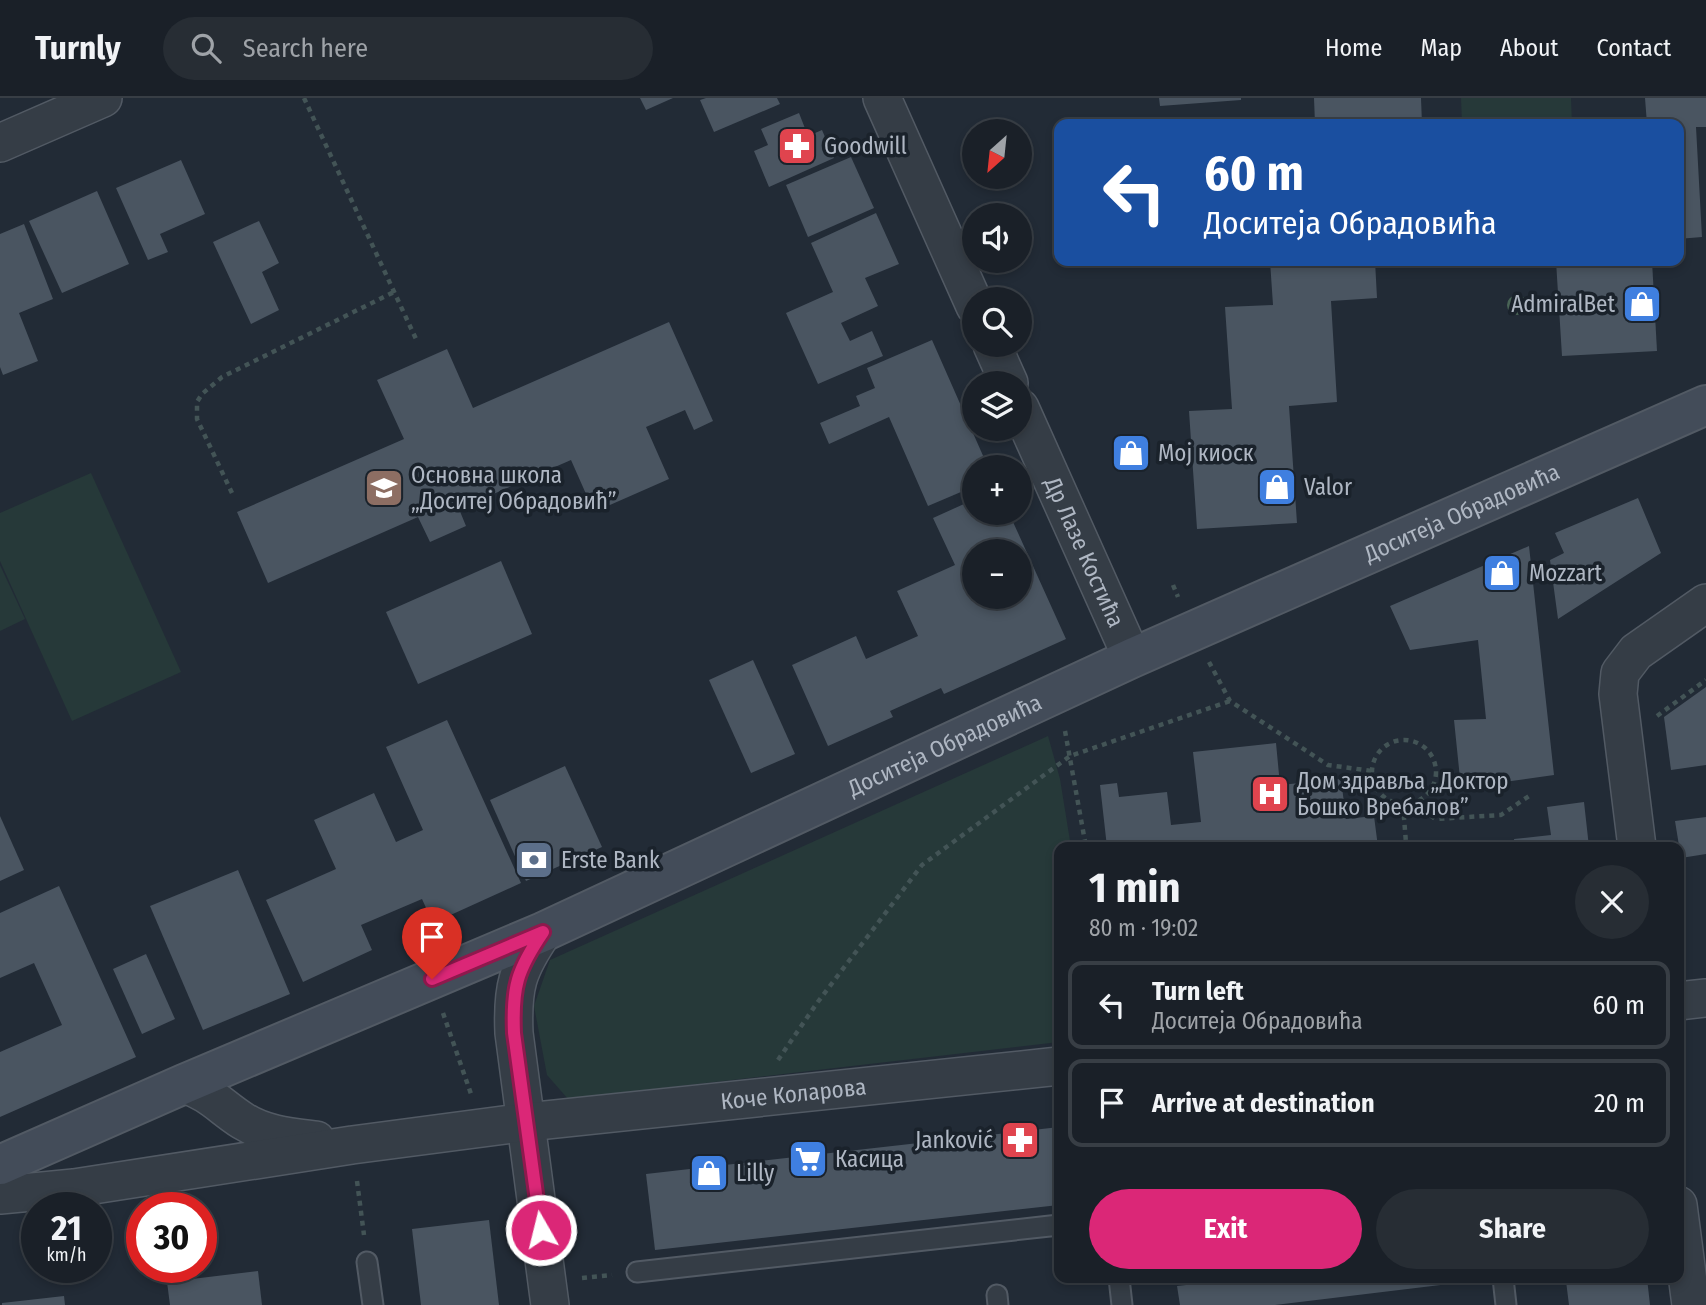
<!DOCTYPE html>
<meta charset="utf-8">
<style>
body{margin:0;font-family:"Fira Sans Condensed",sans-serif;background:#272d34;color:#f1f3f6;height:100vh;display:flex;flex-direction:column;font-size:26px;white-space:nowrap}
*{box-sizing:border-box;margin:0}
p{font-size:23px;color:#9fa3a8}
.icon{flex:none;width:38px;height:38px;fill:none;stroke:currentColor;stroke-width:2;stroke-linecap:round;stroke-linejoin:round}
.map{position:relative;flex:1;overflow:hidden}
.panel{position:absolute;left:1054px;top:744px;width:630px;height:441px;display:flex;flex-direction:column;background:#1a2028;border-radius:14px;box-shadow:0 4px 10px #0003,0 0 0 2px #383e45}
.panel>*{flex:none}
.guide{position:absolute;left:1054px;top:21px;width:630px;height:147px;border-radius:14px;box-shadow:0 4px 10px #0003,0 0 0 2px #383e45;background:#1a4fa0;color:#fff;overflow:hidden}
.needle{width:46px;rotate:207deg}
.tools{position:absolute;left:962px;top:21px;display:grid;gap:14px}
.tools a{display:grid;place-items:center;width:70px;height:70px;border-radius:50%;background:#1a2028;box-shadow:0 4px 10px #0003,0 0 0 2px #383e45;font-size:35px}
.speed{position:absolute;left:21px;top:1094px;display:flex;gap:14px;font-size:35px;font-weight:700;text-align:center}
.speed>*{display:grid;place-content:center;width:91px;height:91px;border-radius:50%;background:#1a2028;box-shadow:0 4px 10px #0003,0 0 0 2px #383e45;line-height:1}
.speed small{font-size:18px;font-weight:400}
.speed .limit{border:10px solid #d22;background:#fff;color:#111}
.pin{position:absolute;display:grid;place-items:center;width:60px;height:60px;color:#fff;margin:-72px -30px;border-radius:50% 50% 50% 0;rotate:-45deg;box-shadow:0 0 7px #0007}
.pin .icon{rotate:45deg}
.me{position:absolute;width:77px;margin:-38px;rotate:352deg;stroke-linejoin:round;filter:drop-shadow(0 0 5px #0008)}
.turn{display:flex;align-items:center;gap:24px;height:147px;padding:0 35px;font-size:32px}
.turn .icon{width:91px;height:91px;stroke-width:2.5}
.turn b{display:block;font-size:49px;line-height:60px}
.round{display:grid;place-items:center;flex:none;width:74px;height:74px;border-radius:37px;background:#272d34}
.summary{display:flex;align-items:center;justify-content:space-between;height:119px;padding:0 35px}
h1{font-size:42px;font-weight:700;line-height:52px}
.primary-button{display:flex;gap:14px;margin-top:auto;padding:14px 35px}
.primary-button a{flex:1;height:80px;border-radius:42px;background:#db2777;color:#fff;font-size:28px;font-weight:700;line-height:80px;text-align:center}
.primary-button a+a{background:#272d34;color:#f1f3f6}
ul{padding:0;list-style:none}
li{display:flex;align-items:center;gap:21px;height:88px;margin:0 14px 10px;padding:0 21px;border:4px solid #383e45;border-radius:14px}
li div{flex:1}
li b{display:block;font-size:26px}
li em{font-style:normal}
header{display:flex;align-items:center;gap:42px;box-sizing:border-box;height:98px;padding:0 35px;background:#1a2028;border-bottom:2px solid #383e45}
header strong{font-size:33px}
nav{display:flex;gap:38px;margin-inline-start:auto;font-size:24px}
.search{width:490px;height:63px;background:#272d34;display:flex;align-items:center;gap:18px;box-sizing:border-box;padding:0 24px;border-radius:38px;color:#9fa3a8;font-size:26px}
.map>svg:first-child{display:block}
.green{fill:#263939}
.building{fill:#4a5561;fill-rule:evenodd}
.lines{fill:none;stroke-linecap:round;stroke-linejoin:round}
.lane-casing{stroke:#525a64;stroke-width:23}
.street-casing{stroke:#525a64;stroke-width:40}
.secondary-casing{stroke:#525a64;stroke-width:42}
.path{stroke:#435456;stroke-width:4.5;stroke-dasharray:5 5;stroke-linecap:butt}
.lane{stroke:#353d46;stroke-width:19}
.street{stroke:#353d46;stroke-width:37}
.secondary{stroke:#434c59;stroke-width:38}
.tree{fill:#496456}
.route-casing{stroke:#8e194d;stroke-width:18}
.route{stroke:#db2777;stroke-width:12}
.labels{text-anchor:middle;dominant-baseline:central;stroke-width:7;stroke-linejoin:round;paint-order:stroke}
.poi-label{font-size:23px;fill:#afb7c3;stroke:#1a222b;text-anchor:start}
.street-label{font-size:23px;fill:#afb7c3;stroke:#1a222b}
</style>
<header>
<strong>Turnly</strong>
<div class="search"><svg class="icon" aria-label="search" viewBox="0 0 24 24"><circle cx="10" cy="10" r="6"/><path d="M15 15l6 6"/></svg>Search here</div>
<nav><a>Home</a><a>Map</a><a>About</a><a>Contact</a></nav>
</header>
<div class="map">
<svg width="1706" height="1207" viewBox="0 0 1706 1207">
<rect width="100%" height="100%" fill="#222b36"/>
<g class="green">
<path d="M1461 0H1571L1572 26H1462Z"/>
<path d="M91 375 181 574 72 623 0 463V415Z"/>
<path d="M0 467 25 521 0 533Z"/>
<path d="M1048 638 1060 681 1071 749H1059V944L568 1001 547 977 534 908 550 862Z"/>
</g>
<g class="building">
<path d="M640 0H673L646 12Z"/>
<path d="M706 0H777L780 6 714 34 700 2Z"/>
<path d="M1159 0H1241V2L1160 8Z"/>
<path d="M1314 0H1421L1422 26H1315Z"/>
<path d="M1645 0H1706V29H1696L1702 139 1678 141V26H1647Z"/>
<path d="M799 15 808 38 822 32 834 60 769 89 754 53 768 47 761 31Z"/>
<path d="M851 59 874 110 808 139 786 87Z"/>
<path d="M181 62 205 116 160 136 168 154 148 162 116 90Z"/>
<path d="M97 93 129 166 62 195 29 123Z"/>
<path d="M876 115 899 166 865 180 878 208 841 225 850 243 872 233 883 258 818 286 786 215 833 194 811 145Z"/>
<path d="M259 123 279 165 262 174 279 212 251 226 213 144Z"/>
<path d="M24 126 53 201 19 215 38 263 3 277 0 269V136Z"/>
<path d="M1270 163H1375L1377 200 1331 203 1337 304 1289 308 1297 425 1197 431 1189 313 1232 311 1225 209 1273 207Z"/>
<path d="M1556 163H1652L1657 253 1562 258Z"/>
<path d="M669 224 713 323 694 332 685 312 646 329 669 381 594 414 571 362 459 411 466 428 430 444 418 419 268 485 237 414 404 341 377 282 447 251 473 310Z"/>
<path d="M932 242 988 369H975V388L928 408 889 319 829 346 820 325 860 308 856 298 875 290 867 270Z"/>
<path d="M1638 400 1661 455 1558 521 1550 462 1564 455 1555 435Z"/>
<path d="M975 401V415H1009L1066 541 944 596 941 590 890 613 893 619 828 648 792 567 856 538 866 561 918 538 897 493 955 467 933 420ZM975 453H1020V499H975Z"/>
<path d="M1529 448 1554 677 1461 690 1454 622 1486 621 1478 542 1410 552 1390 508Z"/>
<path d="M501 463 532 536 418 586 386 514Z"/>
<path d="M753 562 795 656 751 675 709 582Z"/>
<path d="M1706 589V667L1671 672 1664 619Z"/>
<path d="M447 622 521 785 433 825 422 801 361 827 372 852 303 884 266 802 336 771 314 722 374 695 396 744 423 732 386 649Z"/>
<path d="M1276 645 1280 687 1341 681 1346 721 1374 718 1378 749H1107L1100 687 1117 685 1119 699 1167 694 1171 727 1201 724 1193 654Z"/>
<path d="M565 668 602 749 526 783 490 702Z"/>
<path d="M1584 704 1589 749H1515L1514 741 1551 737 1547 709Z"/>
<path d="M0 718 24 772 0 783Z"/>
<path d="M1706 719V756L1681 760 1675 723Z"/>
<path d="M1422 743 1423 749H1383V747Z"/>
<path d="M238 772 290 896 203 932 150 808Z"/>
<path d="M59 788 136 959 0 1019V954L62 927 34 865 0 880V815Z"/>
<path d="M146 856 175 921 142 936 113 871Z"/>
<path d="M1059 1029V1107L655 1152 646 1076Z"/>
<path d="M489 1122 499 1207H421L412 1131Z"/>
<path d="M258 1173 262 1207H170L167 1184Z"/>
<path d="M1250 1180H1482V1182L1275 1207H1180L1177 1188Z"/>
<path d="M1592 1180H1647L1650 1207H1569L1566 1183Z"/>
<path d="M64 1198 65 1207H2V1205Z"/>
</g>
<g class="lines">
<g class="lane-casing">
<g id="lane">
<path d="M367 1164 373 1207"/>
<path d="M637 1174 1059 1127"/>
<path d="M1119 1180 1122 1207"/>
<path d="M1503 1180 1506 1207"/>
<path d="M997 1197 998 1207"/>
</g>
</g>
<g class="street-casing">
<g id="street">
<path d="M882 0 975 208"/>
<path d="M0 45 103 0"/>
<path d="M992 247 1009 285"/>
<path id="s1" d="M1020 310 1132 560"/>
<path d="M1637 749 1618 596 1620 575 1636 554 1706 505"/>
<path d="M543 834C517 872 512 889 514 935L550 1207"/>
<path d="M1678 903 1706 900"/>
<path d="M184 986C211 995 221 1009 243 1023 265 1037 291 1039 316 1042"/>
<path id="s2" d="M0 1097 74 1090 352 1047 527 1024 1059 968"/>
<path d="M1678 1107 1691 1207"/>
</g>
</g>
<g class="secondary-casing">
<g id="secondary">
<path id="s3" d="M0 1067 184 986 543 834 1132 560 1706 307"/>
</g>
</g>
<g class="path">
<path d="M304 0 416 241"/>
<path d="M232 395 197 321V304L202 296 222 279 394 194"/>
<path d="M1173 487 1178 499"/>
<path d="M1209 564 1230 603 1328 667 1372 673"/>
<path d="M1657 618 1706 582"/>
<path d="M1065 633 1086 749"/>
<circle cx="1404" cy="674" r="32"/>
<path d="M1415 705 1435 721 1501 717 1529 698"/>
<path d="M1403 707 1406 745"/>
<path d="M443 915 471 996"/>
<path d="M778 962 817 905 922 767 1070 658 1230 603"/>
<path d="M357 1083 364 1137"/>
<path d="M582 1180 612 1177"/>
</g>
<use href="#lane" class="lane"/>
<use href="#street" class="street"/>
<use href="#secondary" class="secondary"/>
</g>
<circle class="tree" cx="1517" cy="207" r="10"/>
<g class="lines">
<g class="route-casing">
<path id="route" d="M432 881 543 834C517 872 512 889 514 935L541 1132"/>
</g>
<use href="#route" class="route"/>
</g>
<defs>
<g id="pharmacy-square" transform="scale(2.0125)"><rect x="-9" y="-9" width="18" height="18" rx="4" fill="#e0444e" stroke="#1a222b"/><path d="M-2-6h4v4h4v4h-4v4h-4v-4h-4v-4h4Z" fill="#fff"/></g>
<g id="shop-square" transform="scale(2.0125)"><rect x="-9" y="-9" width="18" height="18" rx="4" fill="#3f7fe0" stroke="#1a222b"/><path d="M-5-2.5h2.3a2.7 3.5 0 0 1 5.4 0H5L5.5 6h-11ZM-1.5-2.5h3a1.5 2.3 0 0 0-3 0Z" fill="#fff"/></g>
<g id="school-square" transform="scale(2.0125)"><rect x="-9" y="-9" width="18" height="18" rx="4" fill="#8d6e63" stroke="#1a222b"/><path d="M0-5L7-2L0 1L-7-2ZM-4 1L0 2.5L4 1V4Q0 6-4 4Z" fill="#fff"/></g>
<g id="hospital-square" transform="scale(2.0125)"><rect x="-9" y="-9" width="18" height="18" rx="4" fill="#e0444e" stroke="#1a222b"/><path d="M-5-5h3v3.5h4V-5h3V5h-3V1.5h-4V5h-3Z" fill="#fff"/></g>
<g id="bank-square" transform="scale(2.0125)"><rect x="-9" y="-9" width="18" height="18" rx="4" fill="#5c6f8a" stroke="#1a222b"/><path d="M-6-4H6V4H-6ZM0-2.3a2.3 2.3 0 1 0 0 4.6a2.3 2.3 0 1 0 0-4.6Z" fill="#fff"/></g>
<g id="supermarket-square" transform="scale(2.0125)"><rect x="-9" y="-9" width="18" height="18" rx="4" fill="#3f7fe0" stroke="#1a222b"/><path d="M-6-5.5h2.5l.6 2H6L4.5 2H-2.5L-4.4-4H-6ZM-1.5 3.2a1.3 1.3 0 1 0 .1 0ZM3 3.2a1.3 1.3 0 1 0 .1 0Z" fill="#fff"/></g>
</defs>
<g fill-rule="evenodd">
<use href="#pharmacy-square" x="797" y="48"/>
<use href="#shop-square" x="1642" y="206"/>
<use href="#shop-square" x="1131" y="355"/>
<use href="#shop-square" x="1277" y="389"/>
<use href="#school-square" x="384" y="390"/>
<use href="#shop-square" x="1502" y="475"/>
<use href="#hospital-square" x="1270" y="696"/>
<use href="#bank-square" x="534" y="762"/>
<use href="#pharmacy-square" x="1020" y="1042"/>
<use href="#supermarket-square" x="808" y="1061"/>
<use href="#shop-square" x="709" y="1075"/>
</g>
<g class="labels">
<g class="poi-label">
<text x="824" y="48">Goodwill</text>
<text x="1615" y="206" text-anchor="end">AdmiralBet</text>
<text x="1158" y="355">Мој киоск</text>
<text x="411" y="377">Основна школа<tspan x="411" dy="26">„Доситеј Обрадовић”</tspan></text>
<text x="1304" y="389">Valor</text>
<text x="1529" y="475">Mozzart</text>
<text x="1297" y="683">Дом здравља „Доктор<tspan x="1297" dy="26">Бошко Вребалов”</tspan></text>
<text x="561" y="762">Erste Bank</text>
<text x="993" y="1042" text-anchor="end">Janković</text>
<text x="835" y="1061">Касица</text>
<text x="736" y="1075">Lilly</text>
</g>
<g class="street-label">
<text stroke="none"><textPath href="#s3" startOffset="1601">Доситеја Обрадовића</textPath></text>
<text stroke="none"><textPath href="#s1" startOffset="158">Др Лазе Костића</textPath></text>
<text stroke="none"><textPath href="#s3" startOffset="1034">Доситеја Обрадовића</textPath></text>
<text stroke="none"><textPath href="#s2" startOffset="800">Коче Коларова</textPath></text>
</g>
</g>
</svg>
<div class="tools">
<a><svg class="needle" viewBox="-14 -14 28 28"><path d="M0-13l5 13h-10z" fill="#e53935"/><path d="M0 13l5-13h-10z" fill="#9fa3a8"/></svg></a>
<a><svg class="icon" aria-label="sound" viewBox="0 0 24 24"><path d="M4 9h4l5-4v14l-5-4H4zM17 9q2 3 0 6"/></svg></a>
<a><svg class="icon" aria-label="search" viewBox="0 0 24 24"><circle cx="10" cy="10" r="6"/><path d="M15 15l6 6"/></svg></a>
<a><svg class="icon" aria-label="layers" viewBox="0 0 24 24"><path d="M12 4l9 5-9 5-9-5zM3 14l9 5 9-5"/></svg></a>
<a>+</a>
<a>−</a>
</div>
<div class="speed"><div>21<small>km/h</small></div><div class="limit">30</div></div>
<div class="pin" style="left:432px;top:881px;background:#d93025"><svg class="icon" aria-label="arrive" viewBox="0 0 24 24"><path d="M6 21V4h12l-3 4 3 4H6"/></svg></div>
<svg class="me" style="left:541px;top:1132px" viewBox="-20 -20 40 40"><circle r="17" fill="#db2777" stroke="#fff" stroke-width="3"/><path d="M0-11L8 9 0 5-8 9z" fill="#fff"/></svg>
<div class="guide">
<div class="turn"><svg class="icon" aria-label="left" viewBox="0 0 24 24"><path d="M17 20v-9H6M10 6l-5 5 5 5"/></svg><div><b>60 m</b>Доситеја Обрадовића</div></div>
</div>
<section class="panel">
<div class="summary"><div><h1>1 min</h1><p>80 m · 19:02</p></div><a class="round"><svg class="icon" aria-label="close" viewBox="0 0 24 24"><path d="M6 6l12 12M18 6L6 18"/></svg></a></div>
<ul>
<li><svg class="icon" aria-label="left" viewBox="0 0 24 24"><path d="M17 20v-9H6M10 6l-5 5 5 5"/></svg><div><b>Turn left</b><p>Доситеја Обрадовића</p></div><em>60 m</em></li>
<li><svg class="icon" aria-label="arrive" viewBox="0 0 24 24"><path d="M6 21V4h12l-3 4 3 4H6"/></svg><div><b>Arrive at destination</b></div><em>20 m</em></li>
</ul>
<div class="primary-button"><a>Exit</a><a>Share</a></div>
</section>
</div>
